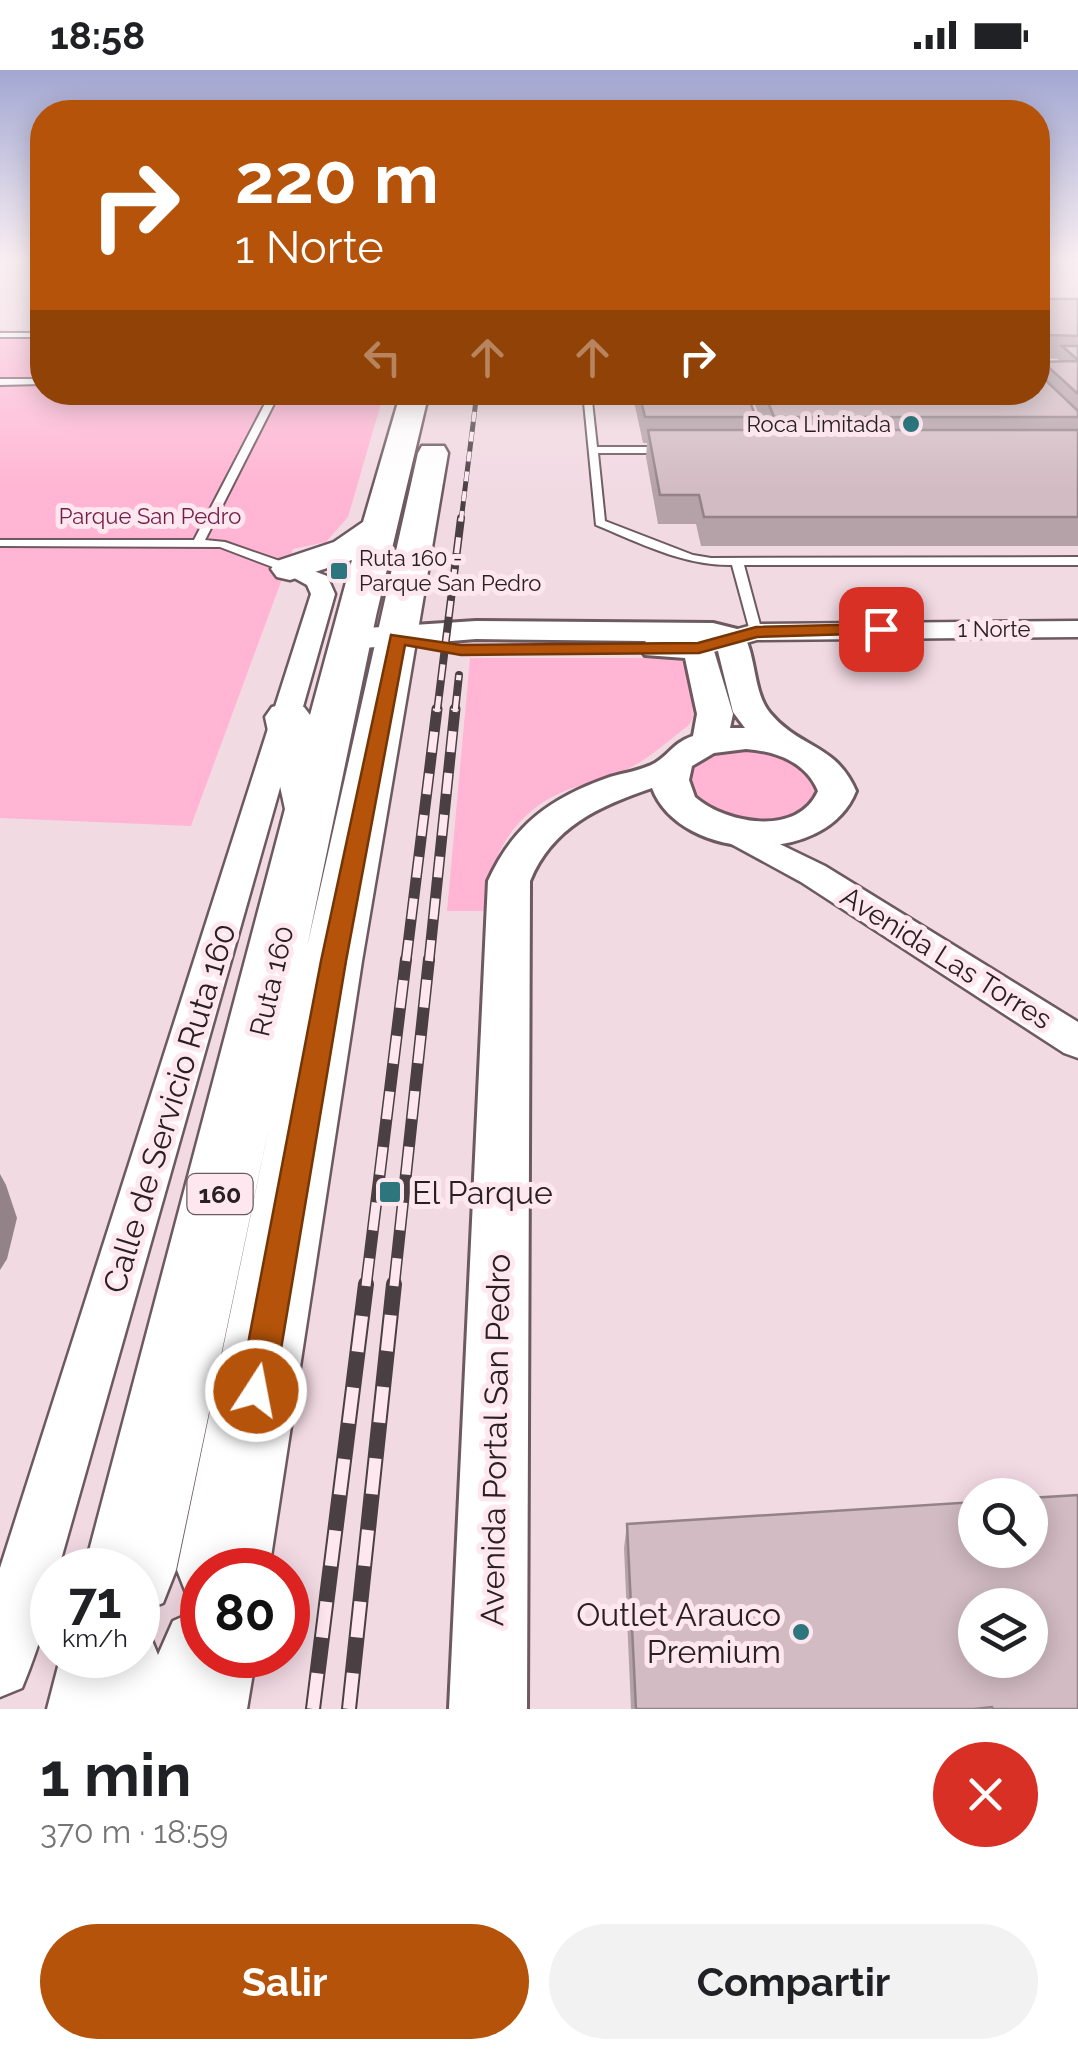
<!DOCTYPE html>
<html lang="es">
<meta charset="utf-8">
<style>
body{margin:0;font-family:Raleway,sans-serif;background:#f2f2f2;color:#202124;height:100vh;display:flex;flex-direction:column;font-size:38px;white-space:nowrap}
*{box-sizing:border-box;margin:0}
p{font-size:32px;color:#757577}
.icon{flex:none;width:55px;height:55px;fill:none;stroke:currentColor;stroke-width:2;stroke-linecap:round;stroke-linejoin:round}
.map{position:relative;height:1639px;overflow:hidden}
.panel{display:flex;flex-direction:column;background:#fff;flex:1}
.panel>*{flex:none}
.hud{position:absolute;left:30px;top:30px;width:1020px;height:305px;border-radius:40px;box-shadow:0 5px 25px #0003;background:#b45309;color:#fff;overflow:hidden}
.tools{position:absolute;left:958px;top:1408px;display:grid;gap:20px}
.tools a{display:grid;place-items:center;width:90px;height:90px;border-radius:50%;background:#fff;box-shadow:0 5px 25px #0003;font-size:50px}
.speed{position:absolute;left:30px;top:1478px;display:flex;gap:20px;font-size:50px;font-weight:700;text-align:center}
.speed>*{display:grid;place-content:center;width:130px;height:130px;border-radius:50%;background:#fff;box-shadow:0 5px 25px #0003;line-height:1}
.speed small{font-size:25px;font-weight:400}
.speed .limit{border:15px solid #d22;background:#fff;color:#111}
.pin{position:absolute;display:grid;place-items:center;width:85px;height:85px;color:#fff;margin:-42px;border-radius:20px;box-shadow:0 5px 15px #0006}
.me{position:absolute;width:110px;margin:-55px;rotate:11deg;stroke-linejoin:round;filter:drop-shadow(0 0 8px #0008)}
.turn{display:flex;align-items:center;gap:35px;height:210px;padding:0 40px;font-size:45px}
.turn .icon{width:130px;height:130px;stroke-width:2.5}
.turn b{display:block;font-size:70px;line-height:85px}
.lanes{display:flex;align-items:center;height:95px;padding:0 40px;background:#0003;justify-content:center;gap:50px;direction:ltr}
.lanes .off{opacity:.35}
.round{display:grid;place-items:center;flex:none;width:105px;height:105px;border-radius:52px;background:#f2f2f2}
.headline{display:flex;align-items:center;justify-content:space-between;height:170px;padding:0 40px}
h1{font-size:60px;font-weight:700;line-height:75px}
.button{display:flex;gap:20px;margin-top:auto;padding:20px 40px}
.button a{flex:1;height:115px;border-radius:60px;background:#b45309;color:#fff;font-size:40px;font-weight:700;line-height:115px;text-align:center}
.button a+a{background:#f2f2f2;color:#202124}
.status{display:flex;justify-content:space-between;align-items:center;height:70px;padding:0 50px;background:#fff;direction:ltr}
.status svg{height:28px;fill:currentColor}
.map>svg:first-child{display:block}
.green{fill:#ffb5d3}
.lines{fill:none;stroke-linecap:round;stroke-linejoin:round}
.service-casing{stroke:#6d5960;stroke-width:4}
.minor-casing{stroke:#6d5960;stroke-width:5}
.tertiary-casing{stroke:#6d5960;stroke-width:6}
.trunk-casing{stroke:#6d5960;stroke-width:5}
.service{fill:#fff;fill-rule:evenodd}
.minor{fill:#fff;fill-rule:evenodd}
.tertiary{fill:#fff;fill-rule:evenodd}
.trunk{fill:#fff;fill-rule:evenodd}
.rail-far4-casing{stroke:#4a3f43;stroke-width:5}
.rail-far3-casing{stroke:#4a3f43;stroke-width:8}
.rail-far2-casing{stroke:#4a3f43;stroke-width:11}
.rail-far1-casing{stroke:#4a3f43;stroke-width:12}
.rail-casing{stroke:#4a3f43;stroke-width:16}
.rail-far4{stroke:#ffe7f0;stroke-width:4;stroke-dasharray:10;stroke-linecap:butt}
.rail-far3{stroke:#ffe7f0;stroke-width:5;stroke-dasharray:16;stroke-linecap:butt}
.rail-far2{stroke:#ffe7f0;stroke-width:8;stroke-dasharray:21;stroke-linecap:butt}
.rail-far1{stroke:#ffe7f0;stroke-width:9;stroke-dasharray:28;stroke-linecap:butt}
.rail{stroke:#ffe7f0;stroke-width:12;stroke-dasharray:36;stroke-linecap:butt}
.wall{fill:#b5a1a8}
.shaded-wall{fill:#938388}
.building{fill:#d2bbc3;stroke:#938388;stroke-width:2.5;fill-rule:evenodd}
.route{fill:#b45309;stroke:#753606;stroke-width:2.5}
.poi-dot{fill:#2d767d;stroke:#ffe7f0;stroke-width:4}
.labels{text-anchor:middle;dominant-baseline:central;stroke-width:10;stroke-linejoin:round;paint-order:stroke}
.far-poi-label{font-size:22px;fill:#282023;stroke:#ffe7f0;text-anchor:end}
.far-park-label{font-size:22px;fill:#711e48;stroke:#ffe7f0}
.far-street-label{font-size:22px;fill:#282023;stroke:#ffe7f0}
.shield{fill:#ffe7f0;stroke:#685c60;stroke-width:2.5}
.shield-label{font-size:25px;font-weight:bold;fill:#282023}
.street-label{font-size:28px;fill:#282023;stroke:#ffe7f0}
.near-street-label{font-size:32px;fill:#282023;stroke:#ffe7f0}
.near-poi-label{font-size:32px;fill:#282023;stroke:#ffe7f0;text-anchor:start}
</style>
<div class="status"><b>18:58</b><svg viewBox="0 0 49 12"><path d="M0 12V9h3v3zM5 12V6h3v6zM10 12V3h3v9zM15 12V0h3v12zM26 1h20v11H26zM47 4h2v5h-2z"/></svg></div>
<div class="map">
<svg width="1078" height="1639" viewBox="0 0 1078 1639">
<rect width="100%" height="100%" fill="#f2dae3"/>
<g class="green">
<path d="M0 260 42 261V322L384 323 348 447 326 472 293 479 191 756 0 748Z"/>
<path d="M470 588H675L689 595 693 647 689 655C669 670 649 689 626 700 607 709 587 713 567 720 514 741 488 787 485 841H447Z"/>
<path d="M745 678C772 682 807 688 815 719 806 772 702 756 689 711 694 683 721 681 745 678Z"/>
</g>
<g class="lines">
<g class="service-casing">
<g id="service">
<rect x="0" y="263" width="42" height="4"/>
<path d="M0 309H42V314L0 315Z"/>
<path d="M271 322H280L205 470 225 472 294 496V502H286L220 477 0 476V470H194Z"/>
<path d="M583 322H591L597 377H668L673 380 668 383H598L605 451 693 485 711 488 1078 487V495H744L762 562 761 565H751L732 495C684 496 640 473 596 455Z"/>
</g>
</g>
<g class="minor-casing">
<g id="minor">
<path d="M290 492 327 506 335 524 58 1500H52C52 1539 37 1582 22 1618L0 1627V1498L311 524 307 515 278 499Z"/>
<path d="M1078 551V567L757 570 699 586 686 578 690 572 756 554Z"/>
<path d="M734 752 825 796 1078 952V988L1064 983 801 812 722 769 718 762 722 755Z"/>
</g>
</g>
<g class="tertiary-casing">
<path id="tertiary" d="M476 551 713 553 741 560C757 584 752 621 770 643 800 679 835 673 856 721 826 798 680 792 652 718 599 736 552 757 530 811L527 1639H449L488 811C513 755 552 727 610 707 624 703 643 700 655 693 670 684 673 673 693 666L697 644 685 588 645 585 640 578 646 571 476 569 351 579 340 576 335 569 340 562 351 559ZM711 571 716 573 733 642 745 658H730L733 644ZM746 679C776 681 806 692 818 721 798 767 726 754 695 727L689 710 692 696 714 683Z"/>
</g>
<g class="trunk-casing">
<g id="trunk">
<path d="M401 322H429L376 546 307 877 418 383 422 376H444L448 383 362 891 269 1500H202V1538L190 1533 177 1500 270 1052 176 1500 163 1533 138 1543V1500H84L285 739 265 647 272 637 288 633 304 637 310 645 352 490 290 510 277 507 271 499 277 491 334 472 363 452Z"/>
<path d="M202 1538V1585H256L247 1639H47L61 1585H138V1548L144 1551 158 1585 173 1551Z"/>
</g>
</g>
<use href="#service" class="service"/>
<use href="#minor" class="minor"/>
<use href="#tertiary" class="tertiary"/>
<use href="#trunk" class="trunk"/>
<g class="rail-far4-casing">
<path id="rail-far4" d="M461 451 477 322"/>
</g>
<g class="rail-far3-casing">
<g id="rail-far3">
<path d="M437 642 461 448"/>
<path d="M455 642 459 605"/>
</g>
</g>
<g class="rail-far2-casing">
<g id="rail-far2">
<path d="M406 891 437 639"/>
<path d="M429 891 455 639"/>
</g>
</g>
<g class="rail-far1-casing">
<g id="rail-far1">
<path d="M366 1216 406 889"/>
<path d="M394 1216 429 889"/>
</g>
</g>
<g class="rail-casing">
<g id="rail">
<path d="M313 1639 366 1214"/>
<path d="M349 1639 394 1214"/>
</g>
</g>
<use href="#rail-far4" class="rail-far4"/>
<use href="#rail-far3" class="rail-far3"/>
<use href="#rail-far2" class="rail-far2"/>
<use href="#rail-far1" class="rail-far1"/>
<use href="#rail" class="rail"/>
</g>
<g class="wall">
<path d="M1038 229H1078V476H701L696 454H658L646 387 647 373H643L632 322H746L756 347 754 360H765L750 322H1038V292L1058 291V289L1043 288 1038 283Z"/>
<path d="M627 1454 1078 1639H631L624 1478Z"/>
</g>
<g class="shaded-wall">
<path d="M1044 293 1038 317V295Z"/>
<path d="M0 1104 6 1115 17 1148 7 1189 0 1200Z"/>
</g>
<g class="building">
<path d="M1038 229H1078V266L1049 265 1038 255Z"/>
<path d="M1062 276H1078V290Z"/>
<path d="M1078 291V324L1044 293 1038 295V292Z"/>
<path d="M1038 303 1078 341V347H774L764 322H1038Z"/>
<path d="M639 322H746L756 347H645Z"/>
<path d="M648 360H1078V447H704L699 425H660Z"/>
<path d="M1078 1425V1639H993L992 1637 974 1639H636L627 1454 975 1432V1480H1030V1428ZM975 1535H1030V1590H975Z"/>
</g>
<linearGradient id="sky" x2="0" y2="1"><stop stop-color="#a2a7d2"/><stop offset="0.45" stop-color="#f9eef2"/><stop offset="1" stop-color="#f9eef2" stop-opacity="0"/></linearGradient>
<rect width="1078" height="420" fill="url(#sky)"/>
<path class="route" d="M881 554 887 555V563L757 567 699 583 461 585 405 575 346 891 274 1321 269 1333 256 1338 244 1333 239 1321 321 891 391 565 461 575 698 573 756 557Z"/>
<g class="poi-dot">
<circle cx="911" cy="354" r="10"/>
<rect x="329" y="491" width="20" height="20" rx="5"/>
<rect x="378" y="1110" width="24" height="24" rx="5"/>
<circle cx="801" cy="1562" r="10"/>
</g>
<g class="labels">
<g class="far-poi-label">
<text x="891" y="354">Roca Limitada</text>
<text x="359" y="488" text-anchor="start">Ruta 160 -<tspan x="359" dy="25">Parque San Pedro</tspan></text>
</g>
<g class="far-park-label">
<text x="150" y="446">Parque San Pedro</text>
</g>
<g class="far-street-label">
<text x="994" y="559">1 Norte</text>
</g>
<rect class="shield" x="187.5" y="1104" width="65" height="40" rx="8"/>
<g class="shield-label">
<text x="220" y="1124">160</text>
</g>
<g class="street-label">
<text transform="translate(946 888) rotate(32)">Avenida Las Torres</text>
<text transform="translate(272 911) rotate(-77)">Ruta 160</text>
</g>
<g class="near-street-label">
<text transform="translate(169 1038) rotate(-73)">Calle de Servicio Ruta 160</text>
<text transform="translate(495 1370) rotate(-89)">Avenida Portal San Pedro</text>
</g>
<g class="near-poi-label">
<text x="412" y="1122">El Parque</text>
<text x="781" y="1544" text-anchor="end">Outlet Arauco<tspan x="781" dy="37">Premium</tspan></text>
</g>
</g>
</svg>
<div class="tools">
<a><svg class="icon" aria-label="search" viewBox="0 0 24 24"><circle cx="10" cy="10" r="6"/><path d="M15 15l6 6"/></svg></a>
<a><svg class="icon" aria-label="layers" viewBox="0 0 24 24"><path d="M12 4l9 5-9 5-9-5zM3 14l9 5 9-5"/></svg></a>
</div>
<div class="speed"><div>71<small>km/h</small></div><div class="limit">80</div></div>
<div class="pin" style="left:881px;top:559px;background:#d93025"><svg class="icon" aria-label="arrive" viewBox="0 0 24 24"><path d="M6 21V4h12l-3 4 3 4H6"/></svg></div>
<svg class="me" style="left:256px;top:1321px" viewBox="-20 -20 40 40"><circle r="17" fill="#b45309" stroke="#fff" stroke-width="3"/><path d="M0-11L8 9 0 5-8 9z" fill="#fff"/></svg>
<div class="hud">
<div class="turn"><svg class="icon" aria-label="right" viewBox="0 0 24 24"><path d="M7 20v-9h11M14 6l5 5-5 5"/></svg><div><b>220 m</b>1 Norte</div></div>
<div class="lanes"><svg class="icon off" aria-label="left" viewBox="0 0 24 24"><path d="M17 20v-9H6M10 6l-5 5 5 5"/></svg><svg class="icon off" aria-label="ahead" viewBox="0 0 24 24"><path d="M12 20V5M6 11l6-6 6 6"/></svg><svg class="icon off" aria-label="ahead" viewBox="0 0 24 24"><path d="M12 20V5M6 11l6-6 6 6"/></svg><svg class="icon" aria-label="right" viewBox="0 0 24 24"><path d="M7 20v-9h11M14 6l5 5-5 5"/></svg></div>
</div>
</div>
<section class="panel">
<div class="headline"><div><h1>1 min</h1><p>370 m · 18:59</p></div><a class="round" style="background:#d93025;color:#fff"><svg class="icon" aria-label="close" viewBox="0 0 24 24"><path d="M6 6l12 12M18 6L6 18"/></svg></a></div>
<div class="button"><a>Salir</a><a>Compartir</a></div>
</section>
